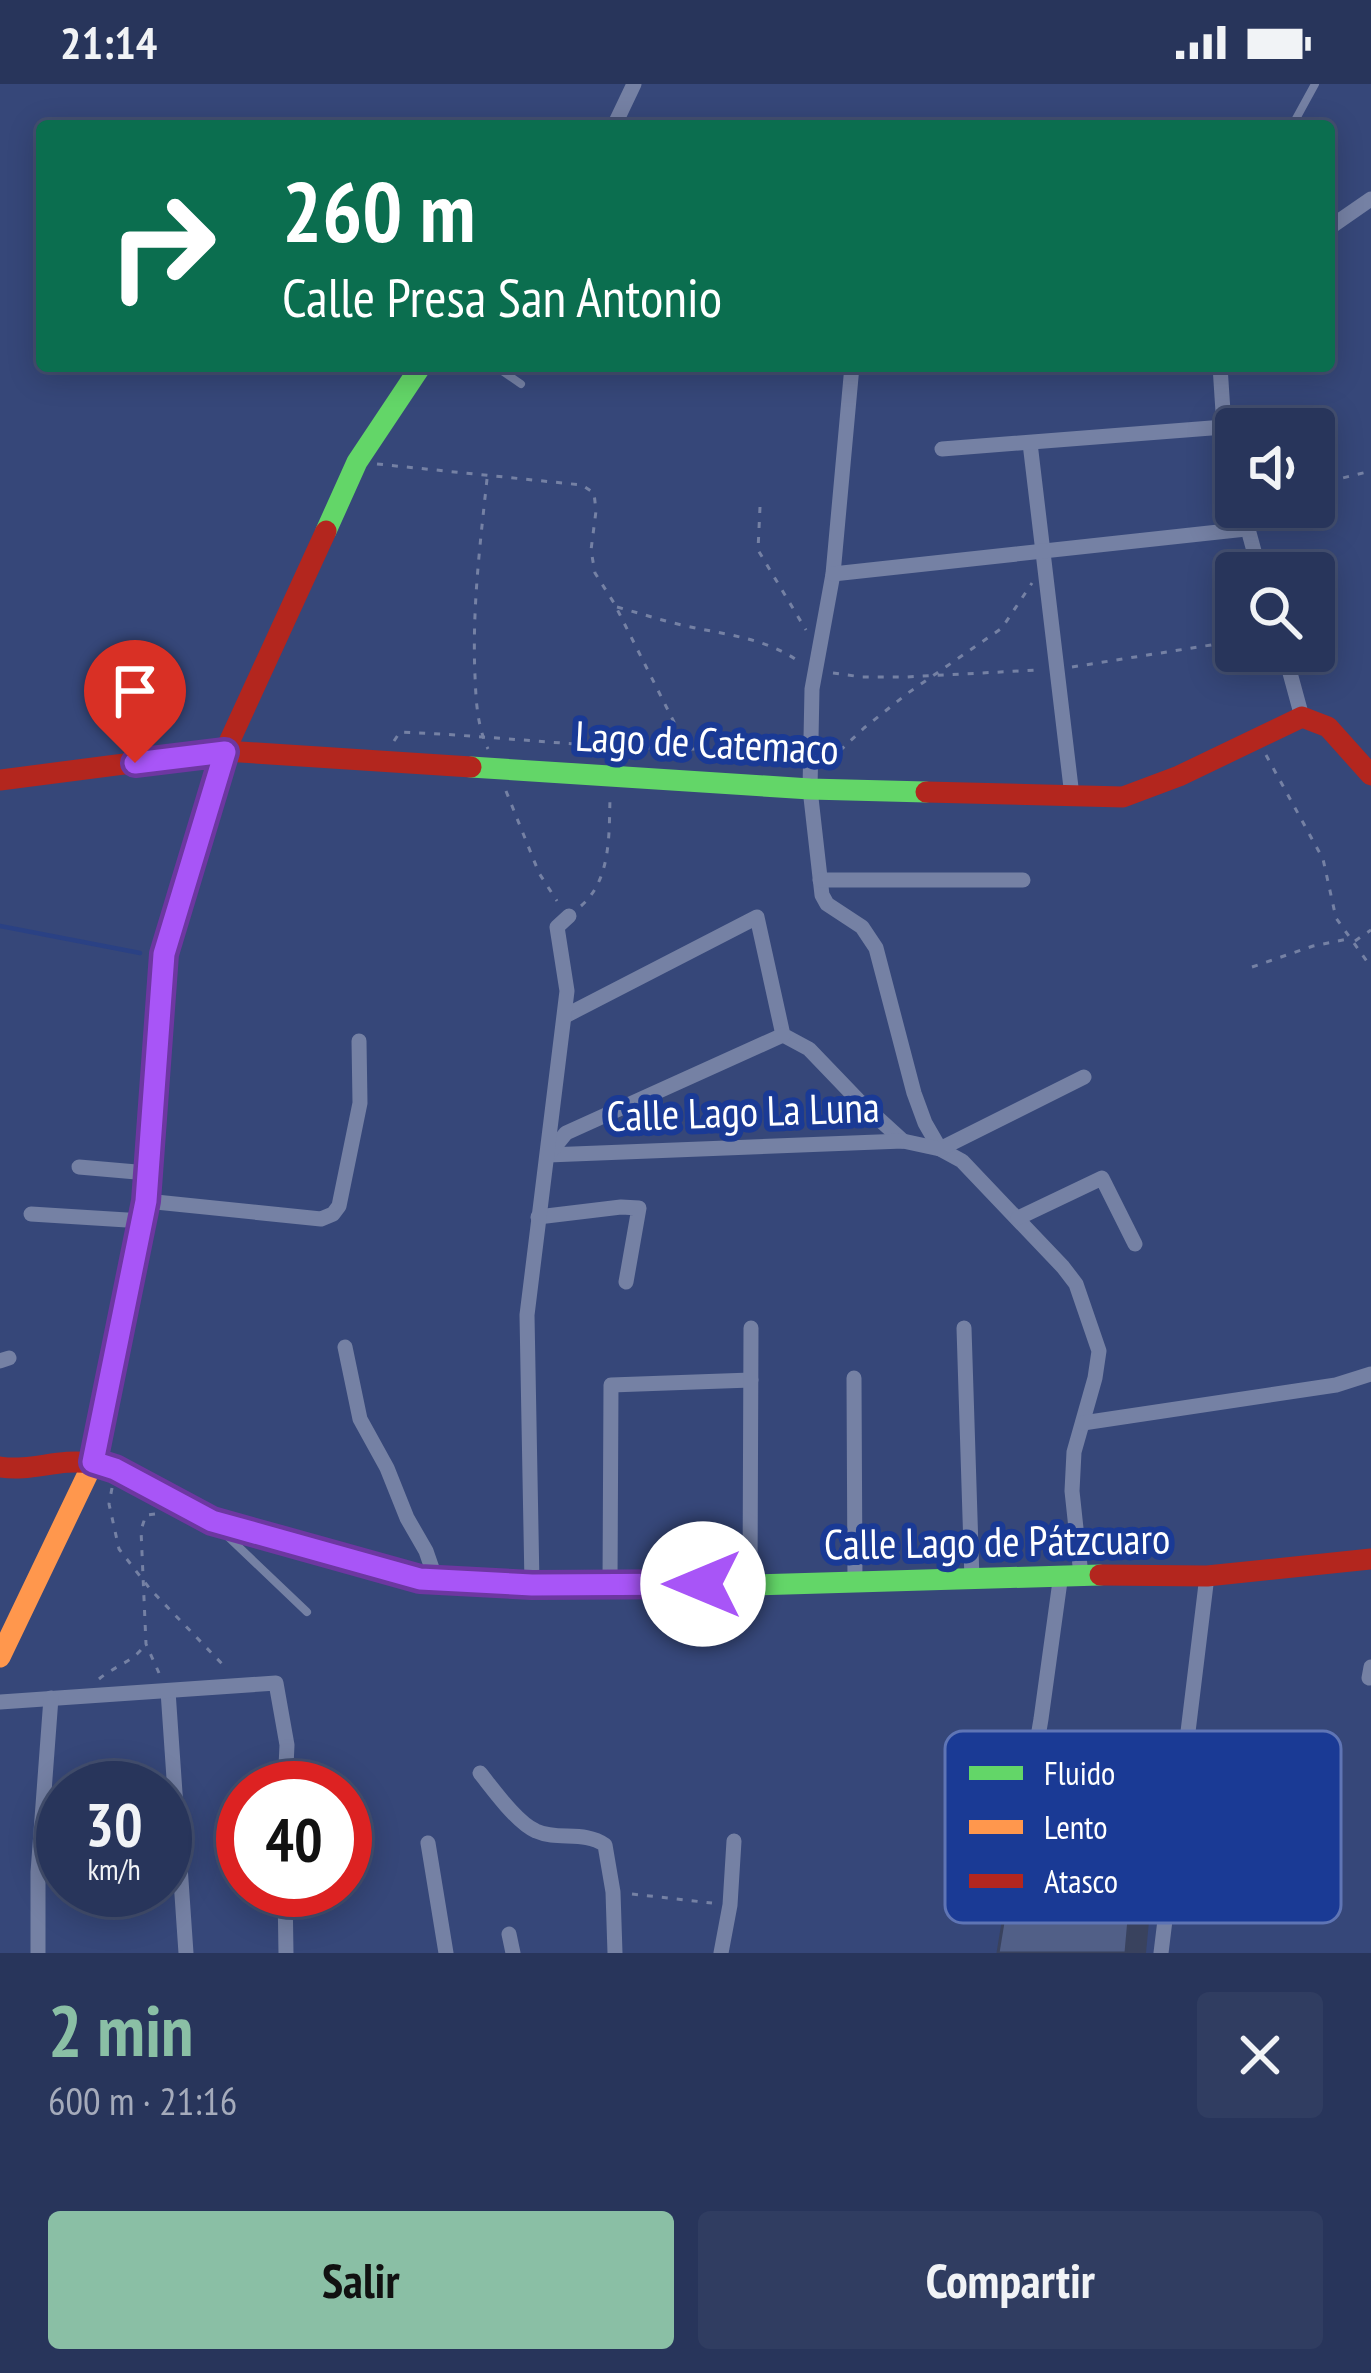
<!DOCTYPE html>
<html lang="es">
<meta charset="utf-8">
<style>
body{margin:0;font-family:"PT Sans Narrow",sans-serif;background:#303d61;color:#f1f3f6;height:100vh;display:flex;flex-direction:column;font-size:45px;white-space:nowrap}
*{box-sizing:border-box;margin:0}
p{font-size:39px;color:#a5abbb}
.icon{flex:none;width:66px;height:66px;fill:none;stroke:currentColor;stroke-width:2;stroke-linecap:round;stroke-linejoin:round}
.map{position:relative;height:1869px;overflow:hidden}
.side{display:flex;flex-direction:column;background:#28355b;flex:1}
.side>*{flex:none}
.banner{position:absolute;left:36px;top:36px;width:1299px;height:252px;border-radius:12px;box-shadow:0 6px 30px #0003,0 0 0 3px #445071;background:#0b6e4f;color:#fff;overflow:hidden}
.controls{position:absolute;left:1215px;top:324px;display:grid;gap:24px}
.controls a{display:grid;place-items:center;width:120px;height:120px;border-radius:12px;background:#28355b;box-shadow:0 6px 30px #0003,0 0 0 3px #445071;font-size:60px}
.speed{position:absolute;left:36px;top:1677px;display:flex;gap:24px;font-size:60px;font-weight:700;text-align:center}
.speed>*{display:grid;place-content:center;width:156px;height:156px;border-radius:50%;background:#28355b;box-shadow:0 6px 30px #0003,0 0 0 3px #445071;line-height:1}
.speed small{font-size:30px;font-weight:400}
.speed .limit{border:18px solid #d22;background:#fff;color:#111}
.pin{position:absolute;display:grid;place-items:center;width:102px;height:102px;color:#fff;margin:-123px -51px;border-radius:50% 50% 50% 0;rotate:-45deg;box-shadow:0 0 12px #0007}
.pin .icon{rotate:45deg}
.me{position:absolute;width:132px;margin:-66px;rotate:270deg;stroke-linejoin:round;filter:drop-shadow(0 0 9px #0008)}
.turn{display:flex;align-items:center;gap:42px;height:252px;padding:0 48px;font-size:54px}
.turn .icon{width:156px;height:156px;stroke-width:2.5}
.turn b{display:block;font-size:84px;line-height:102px}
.round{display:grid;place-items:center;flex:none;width:126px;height:126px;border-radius:12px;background:#303d61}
.overview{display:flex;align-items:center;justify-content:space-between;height:204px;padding:0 48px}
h1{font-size:72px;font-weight:800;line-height:90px;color:#8abfa5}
.action{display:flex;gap:24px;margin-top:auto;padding:24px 48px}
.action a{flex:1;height:138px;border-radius:12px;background:#8abfa5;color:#111;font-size:48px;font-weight:800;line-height:138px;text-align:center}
.action a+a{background:#303d61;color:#f1f3f6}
.status{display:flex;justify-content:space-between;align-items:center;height:84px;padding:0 60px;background:#28355b;direction:ltr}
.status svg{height:33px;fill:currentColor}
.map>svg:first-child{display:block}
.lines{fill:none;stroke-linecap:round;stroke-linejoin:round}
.stream{stroke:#2a4184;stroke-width:4.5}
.path{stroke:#7581a4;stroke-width:3;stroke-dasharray:6 9;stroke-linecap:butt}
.lane{stroke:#7581a4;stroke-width:8}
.street{stroke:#7581a4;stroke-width:15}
.fast{stroke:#63d668;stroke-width:21}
.slow{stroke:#ff974d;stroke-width:21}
.jam{stroke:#b3261e;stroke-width:21}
.shaded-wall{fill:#39425e}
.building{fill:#515f87;stroke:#39425e;stroke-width:3}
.route-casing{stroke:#6d37a1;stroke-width:30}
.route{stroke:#a855f7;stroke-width:21}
.labels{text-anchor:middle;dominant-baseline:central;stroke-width:12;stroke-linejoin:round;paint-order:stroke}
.street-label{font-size:42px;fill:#fff;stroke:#1a3a95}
.key{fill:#1a3a95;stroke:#5f75b5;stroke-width:3}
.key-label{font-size:33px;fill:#fff}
</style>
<div class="status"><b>21:14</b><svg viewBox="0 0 49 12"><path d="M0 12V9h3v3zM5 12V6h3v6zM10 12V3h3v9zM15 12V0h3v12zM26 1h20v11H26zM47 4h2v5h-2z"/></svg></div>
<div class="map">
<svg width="1371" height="1869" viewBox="0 0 1371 1869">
<rect width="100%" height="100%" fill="#364779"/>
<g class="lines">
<path class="stream" d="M0 842 140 869"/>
<g class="path">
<path d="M377 380 582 401 594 409 596 427 591 466 595 489 614 519 684 658 711 671 745 669 796 656"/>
<path d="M487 395C480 461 472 525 475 592 476 616 477 642 488 665"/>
<path d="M1314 401 1371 387"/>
<path d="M760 423 758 466 806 546"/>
<path d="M617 523C639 529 660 536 682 541 725 551 765 553 801 579"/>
<path d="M1072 583 1236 557"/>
<path d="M833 589 862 593H906L1038 586"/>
<path d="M394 657 400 648C499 652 598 665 698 665"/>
<path d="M1266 671 1323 775 1336 834 1371 883"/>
<path d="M829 677 864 644 908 609 1002 544 1032 499"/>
<path d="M506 707 539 789 557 817"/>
<path d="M581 822C611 796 609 751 610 714"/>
<path d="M1355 857 1371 846"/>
<path d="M1252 883 1313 862 1348 855"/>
<path d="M112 1404 109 1420 119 1465 150 1505 227 1585"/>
<path d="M155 1430 146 1431 141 1446 146 1560 159 1589"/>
<path d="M99 1595C113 1583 134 1577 144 1562"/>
<path d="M632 1810 712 1819"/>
</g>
<g class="lane">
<path d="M1292 42 1315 0"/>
<path d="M495 282 521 300"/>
<path d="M222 1447 307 1528"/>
</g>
<g class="street">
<path d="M614 42 634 0"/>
<path d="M1329 144 1371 115"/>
<path d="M852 282 833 490 812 605 810 705 822 811 827 820 862 843 876 864 914 1009 925 1039 940 1065 962 1077 1063 1183 1076 1200 1099 1267 1095 1294 1074 1368 1072 1407 1081 1491"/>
<path d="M1220 282 1224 343 1236 397"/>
<path d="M1030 359 1072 712"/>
<path d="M942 365 1224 343"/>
<path d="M1242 423 1260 489"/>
<path d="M833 490 1246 445"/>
<path d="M1284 567 1302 633"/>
<path d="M820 796H1023"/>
<path d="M565 932 757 833 783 951 809 965 858 1016 903 1057"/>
<path d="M548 1071 903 1057 940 1065 1084 993"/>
<path d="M548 1071 566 1049 783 951"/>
<path d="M79 1083 148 1089"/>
<path d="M146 1117 321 1135 333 1130 339 1122 360 1019 359 957"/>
<path d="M31 1130 143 1137"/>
<path d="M538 1133 621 1123 639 1124 626 1198"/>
<path d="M1018 1134 1102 1094 1135 1160"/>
<path d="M964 1244 972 1496"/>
<path d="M345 1263 360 1335 387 1384 407 1434 426 1467 436 1496"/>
<path d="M0 1277 9 1274"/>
<path d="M854 1294 855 1500"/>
<path d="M1083 1339 1336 1301 1371 1290"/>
<path d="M532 1500 527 1231 567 907 557 843 569 832"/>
<path d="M610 1500 611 1301 751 1296"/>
<path d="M750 1501 751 1244"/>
<path d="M1369 1594 1371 1583"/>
<path d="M168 1607 186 1869"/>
<path d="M0 1618 276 1599 287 1661 285 1704"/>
<path d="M480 1689C493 1705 517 1739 536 1747 558 1757 584 1746 605 1761L613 1808 615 1869"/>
<path d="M428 1759 446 1869"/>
<path d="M285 1806 286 1869"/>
<path d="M1121 1815 1168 1814"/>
<path d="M1009 1825 1041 1635 1061 1490"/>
<path d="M509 1850 513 1869"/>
<path d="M38 1869V1788L51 1614"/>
<path d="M721 1869 730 1821 734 1757"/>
<path d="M1161 1869 1207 1492"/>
</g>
<g class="fast">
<path d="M326 447 357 378 421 282"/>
<path d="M471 683 810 705 926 708"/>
<path d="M437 1496 532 1500 750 1501 1100 1491"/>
</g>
<path class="slow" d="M0 1573 93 1379 146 1117 155 1000"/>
<g class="jam">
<path d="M0 696 225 667 471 683"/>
<path d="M926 708 1123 713 1179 692 1302 633 1328 643 1371 691"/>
<path d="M155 1000 165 870 225 667 326 447"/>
<path d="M0 1383C32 1388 58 1374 91 1379 137 1386 172 1423 215 1438 280 1461 354 1477 420 1495L437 1496"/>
<path d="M1100 1491 1207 1492 1371 1475"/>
</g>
</g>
<path class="shaded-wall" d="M1132 1801 1150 1826 1146 1869H1126Z"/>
<path class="building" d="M1132 1801 1126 1869H998L1006 1820 1013 1805Z"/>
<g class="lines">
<g class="route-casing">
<path id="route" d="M135 679 225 668 164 870 146 1117 93 1378 115 1385 212 1437 420 1495 532 1501 703 1500"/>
</g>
<use href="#route" class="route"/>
</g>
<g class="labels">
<g class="street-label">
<text transform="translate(707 658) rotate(3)">Lago de Catemaco</text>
<text transform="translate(743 1027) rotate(-2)">Calle Lago La Luna</text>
<text transform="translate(997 1457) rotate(-1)">Calle Lago de Pátzcuaro</text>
</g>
</g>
<rect x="945" y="1647" width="396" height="192" rx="18" class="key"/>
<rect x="969" y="1682" width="54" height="14" fill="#63d668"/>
<rect x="969" y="1736" width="54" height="14" fill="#ff974d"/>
<rect x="969" y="1790" width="54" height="14" fill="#b3261e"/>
<g class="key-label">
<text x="1044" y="1701">Fluido</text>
<text x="1044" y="1755">Lento</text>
<text x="1044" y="1809">Atasco</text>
</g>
</svg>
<div class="controls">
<a><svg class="icon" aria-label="sound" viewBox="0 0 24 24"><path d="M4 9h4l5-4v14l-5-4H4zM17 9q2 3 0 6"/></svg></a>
<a><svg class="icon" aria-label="search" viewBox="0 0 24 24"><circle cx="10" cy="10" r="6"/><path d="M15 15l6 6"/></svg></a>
</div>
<div class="speed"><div>30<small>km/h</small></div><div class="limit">40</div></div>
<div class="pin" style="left:135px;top:679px;background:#d93025"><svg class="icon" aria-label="arrive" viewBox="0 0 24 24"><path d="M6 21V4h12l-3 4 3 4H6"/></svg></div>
<svg class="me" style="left:703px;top:1500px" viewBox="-20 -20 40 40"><circle r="19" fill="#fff"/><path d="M0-13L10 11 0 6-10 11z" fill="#a855f7"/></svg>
<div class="banner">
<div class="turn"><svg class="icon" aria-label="right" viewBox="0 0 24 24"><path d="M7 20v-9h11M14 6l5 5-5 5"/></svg><div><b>260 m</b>Calle Presa San Antonio</div></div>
</div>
</div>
<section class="side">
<div class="overview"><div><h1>2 min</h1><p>600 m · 21:16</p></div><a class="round"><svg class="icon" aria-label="close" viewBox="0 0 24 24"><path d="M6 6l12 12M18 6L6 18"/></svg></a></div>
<div class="action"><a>Salir</a><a>Compartir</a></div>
</section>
